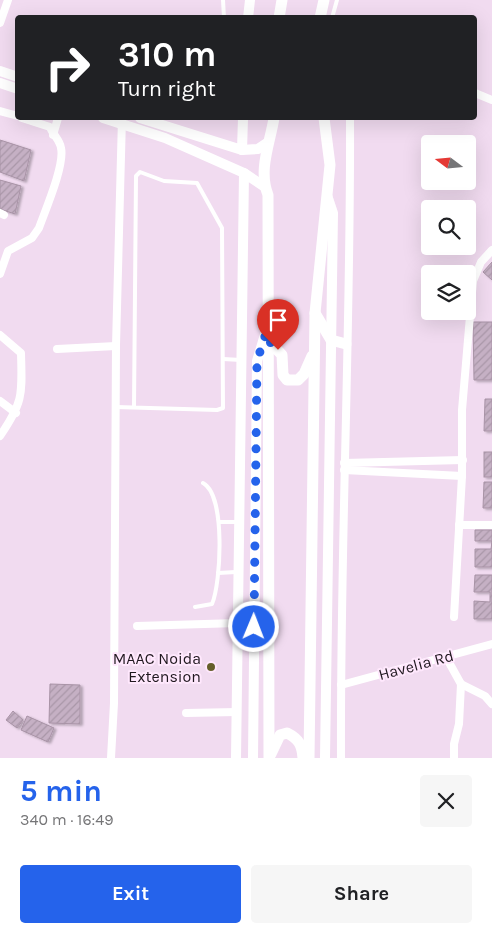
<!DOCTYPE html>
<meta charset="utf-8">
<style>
body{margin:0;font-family:Karla,sans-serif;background:#f6f6f6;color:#202124;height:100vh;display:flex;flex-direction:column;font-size:19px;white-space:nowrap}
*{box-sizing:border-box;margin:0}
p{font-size:16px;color:#757577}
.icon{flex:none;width:28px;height:28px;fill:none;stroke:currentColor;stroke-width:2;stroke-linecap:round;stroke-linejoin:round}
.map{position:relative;height:758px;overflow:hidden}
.sheet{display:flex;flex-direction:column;background:#fff;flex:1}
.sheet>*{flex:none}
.hud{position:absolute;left:15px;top:15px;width:462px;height:105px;border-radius:5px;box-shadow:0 5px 20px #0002;background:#202124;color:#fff;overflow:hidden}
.needle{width:32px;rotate:286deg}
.buttons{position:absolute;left:421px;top:135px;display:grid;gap:10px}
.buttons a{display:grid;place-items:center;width:55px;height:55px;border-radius:5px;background:#fff;box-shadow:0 5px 20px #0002;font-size:25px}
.pin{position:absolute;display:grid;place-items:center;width:42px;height:42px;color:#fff;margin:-51px -21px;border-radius:50% 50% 50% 0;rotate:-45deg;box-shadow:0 0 5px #0007}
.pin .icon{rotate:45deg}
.me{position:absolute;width:55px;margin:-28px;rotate:1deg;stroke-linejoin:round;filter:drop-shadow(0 0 4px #0008)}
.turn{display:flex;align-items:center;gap:18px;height:105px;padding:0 20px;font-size:22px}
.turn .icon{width:65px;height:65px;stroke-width:2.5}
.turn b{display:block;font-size:35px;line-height:42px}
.round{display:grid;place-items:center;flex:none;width:52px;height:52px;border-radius:5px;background:#f6f6f6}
.head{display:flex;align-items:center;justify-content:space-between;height:85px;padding:0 20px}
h1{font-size:30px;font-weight:700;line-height:38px;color:#2563eb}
.action{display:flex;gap:10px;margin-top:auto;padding:10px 20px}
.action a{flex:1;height:58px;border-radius:5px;background:#2563eb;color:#fff;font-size:20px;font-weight:700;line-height:58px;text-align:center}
.action a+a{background:#f6f6f6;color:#202124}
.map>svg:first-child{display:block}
.building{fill:url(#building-hatch);stroke:#a893a6;filter:url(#shadow)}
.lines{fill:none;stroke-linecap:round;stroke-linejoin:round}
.service{stroke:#fff;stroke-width:4}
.minor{stroke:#fff;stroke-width:8}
.tertiary{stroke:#fff;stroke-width:10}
.secondary{stroke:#fff;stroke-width:11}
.route{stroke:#2563eb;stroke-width:9;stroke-dasharray:0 16.2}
.poi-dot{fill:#655f2b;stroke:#ffe8fd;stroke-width:2}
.labels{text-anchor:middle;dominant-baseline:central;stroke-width:4;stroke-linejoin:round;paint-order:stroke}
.poi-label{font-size:16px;fill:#20181f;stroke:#ffe8fd;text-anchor:end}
.street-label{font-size:16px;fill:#20181f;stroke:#ffe8fd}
</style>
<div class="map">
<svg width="492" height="758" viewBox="0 0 492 758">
<defs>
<pattern id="building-hatch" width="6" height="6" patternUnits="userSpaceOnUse" patternTransform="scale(1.25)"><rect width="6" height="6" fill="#c5b0c4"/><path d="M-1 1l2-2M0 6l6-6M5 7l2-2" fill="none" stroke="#a997a8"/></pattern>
<filter id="shadow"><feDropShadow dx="2.5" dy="1.5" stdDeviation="1" flood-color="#0004"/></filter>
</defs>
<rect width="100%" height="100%" fill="#f1dbf0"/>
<g class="building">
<path d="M0 140 31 150 24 181 0 172Z"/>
<path d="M0 180 21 186 15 214 0 209Z"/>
<path d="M492 262V280L483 272Z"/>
<path d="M473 322H492V380H474Z"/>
<path d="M485 399H492V431H484Z"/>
<rect x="484" y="452" width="8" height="25"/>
<path d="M484 482H492V508H483Z"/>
<path d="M475 530H492V567H475V549H491L492 541H475Z"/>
<path d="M475 575H492V619H474V601L490 602V592H474Z"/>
<path d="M50 684 80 685V724L49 723Z"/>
<path d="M13 711 23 720 17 728 6 720Z"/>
<path d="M27 716 54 728 48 742 21 730Z"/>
</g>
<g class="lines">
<g class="service">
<path d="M223 0 224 18"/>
<path d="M332 18 337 0"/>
<path d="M223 359 241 360"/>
<path d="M116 407 217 410 223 408 222 228 197 183 164 181 140 172 136 176 134 407"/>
<path d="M220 522H237"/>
<path d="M218 573 236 572"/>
<path d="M195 607 212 604C221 583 226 495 203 483"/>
</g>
<g class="minor">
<path d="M0 23 8 0"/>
<path d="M475 93 492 100"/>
<path d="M0 111 18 116"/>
<path d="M53 135 58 118"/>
<path d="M0 213 4 215"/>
<path d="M0 274 8 251 32 238 39 228C45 211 65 165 61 148 60 140 53 135 50 127L22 118"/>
<path d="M0 335 21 353C22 394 24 401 0 436"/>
<path d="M57 349 116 346"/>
<path d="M0 401 16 413"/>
<path d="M344 463 463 460"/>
<path d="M344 470 462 476"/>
<path d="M459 525H492"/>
<path d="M454 617 462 476V410L473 281 481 262 492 250"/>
<path d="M137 626 238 623"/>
<path d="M446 657 461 684 485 696 492 704"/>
<path d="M341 685 492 644"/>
<path d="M186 713 237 712"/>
<path d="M111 758 114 703 116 346 122 118"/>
<path d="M341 758C340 544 351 331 350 118"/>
<path d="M454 758V744L459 724 461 684"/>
</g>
<g class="tertiary">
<path d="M248 18 250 0"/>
<path d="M0 71 18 77"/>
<path d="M0 83 18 89"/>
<path d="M103 118 165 138 244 173 265 187"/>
<path d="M140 118 242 150 258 149 267 143"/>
<path d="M242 150 243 118"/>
<path d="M236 758 244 173"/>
<path d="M253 758 257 361 267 328"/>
<path d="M325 758 333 213 327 195"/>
</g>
<g class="secondary">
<path d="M279 18 282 0"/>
<path d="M320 18 324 0"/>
<path d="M315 313 331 340 346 344"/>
<path d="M269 341 282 355 283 375 287 380H298L304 374 312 356"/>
<path d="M271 754 280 735 287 733C299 739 302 745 303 758"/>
<path d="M269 758 268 195C258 170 270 143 274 118"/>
<path d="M309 758 315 313 330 165 324 118"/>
</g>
</g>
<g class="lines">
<path class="route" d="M254 627 257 361 269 324V341L278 350"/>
</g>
<circle class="poi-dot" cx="211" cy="667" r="5"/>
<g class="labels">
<g class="poi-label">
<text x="201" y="658">MAAC Noida<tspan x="201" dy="18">Extension</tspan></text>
</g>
<g class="street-label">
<text transform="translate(416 665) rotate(-15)">Havelia Rd</text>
</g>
</g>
</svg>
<div class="buttons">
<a><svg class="needle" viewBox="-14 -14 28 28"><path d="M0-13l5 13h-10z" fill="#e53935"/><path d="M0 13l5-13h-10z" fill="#757577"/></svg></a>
<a><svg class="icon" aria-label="search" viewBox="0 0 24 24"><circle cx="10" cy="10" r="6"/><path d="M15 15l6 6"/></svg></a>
<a><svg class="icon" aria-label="layers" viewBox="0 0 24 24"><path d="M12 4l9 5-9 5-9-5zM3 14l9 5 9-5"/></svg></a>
</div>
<div class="pin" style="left:278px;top:350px;background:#d93025"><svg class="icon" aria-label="arrive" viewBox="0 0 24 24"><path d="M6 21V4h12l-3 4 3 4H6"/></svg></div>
<svg class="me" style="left:254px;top:627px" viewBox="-20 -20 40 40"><circle r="17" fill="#2563eb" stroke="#fff" stroke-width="3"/><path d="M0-11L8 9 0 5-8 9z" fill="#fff"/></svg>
<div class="hud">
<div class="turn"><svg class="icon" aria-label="right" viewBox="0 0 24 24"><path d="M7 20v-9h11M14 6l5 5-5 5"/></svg><div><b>310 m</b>Turn right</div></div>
</div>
</div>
<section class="sheet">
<div class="head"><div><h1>5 min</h1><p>340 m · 16:49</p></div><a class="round"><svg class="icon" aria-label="close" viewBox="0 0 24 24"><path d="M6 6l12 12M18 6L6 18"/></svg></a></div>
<div class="action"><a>Exit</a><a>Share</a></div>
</section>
